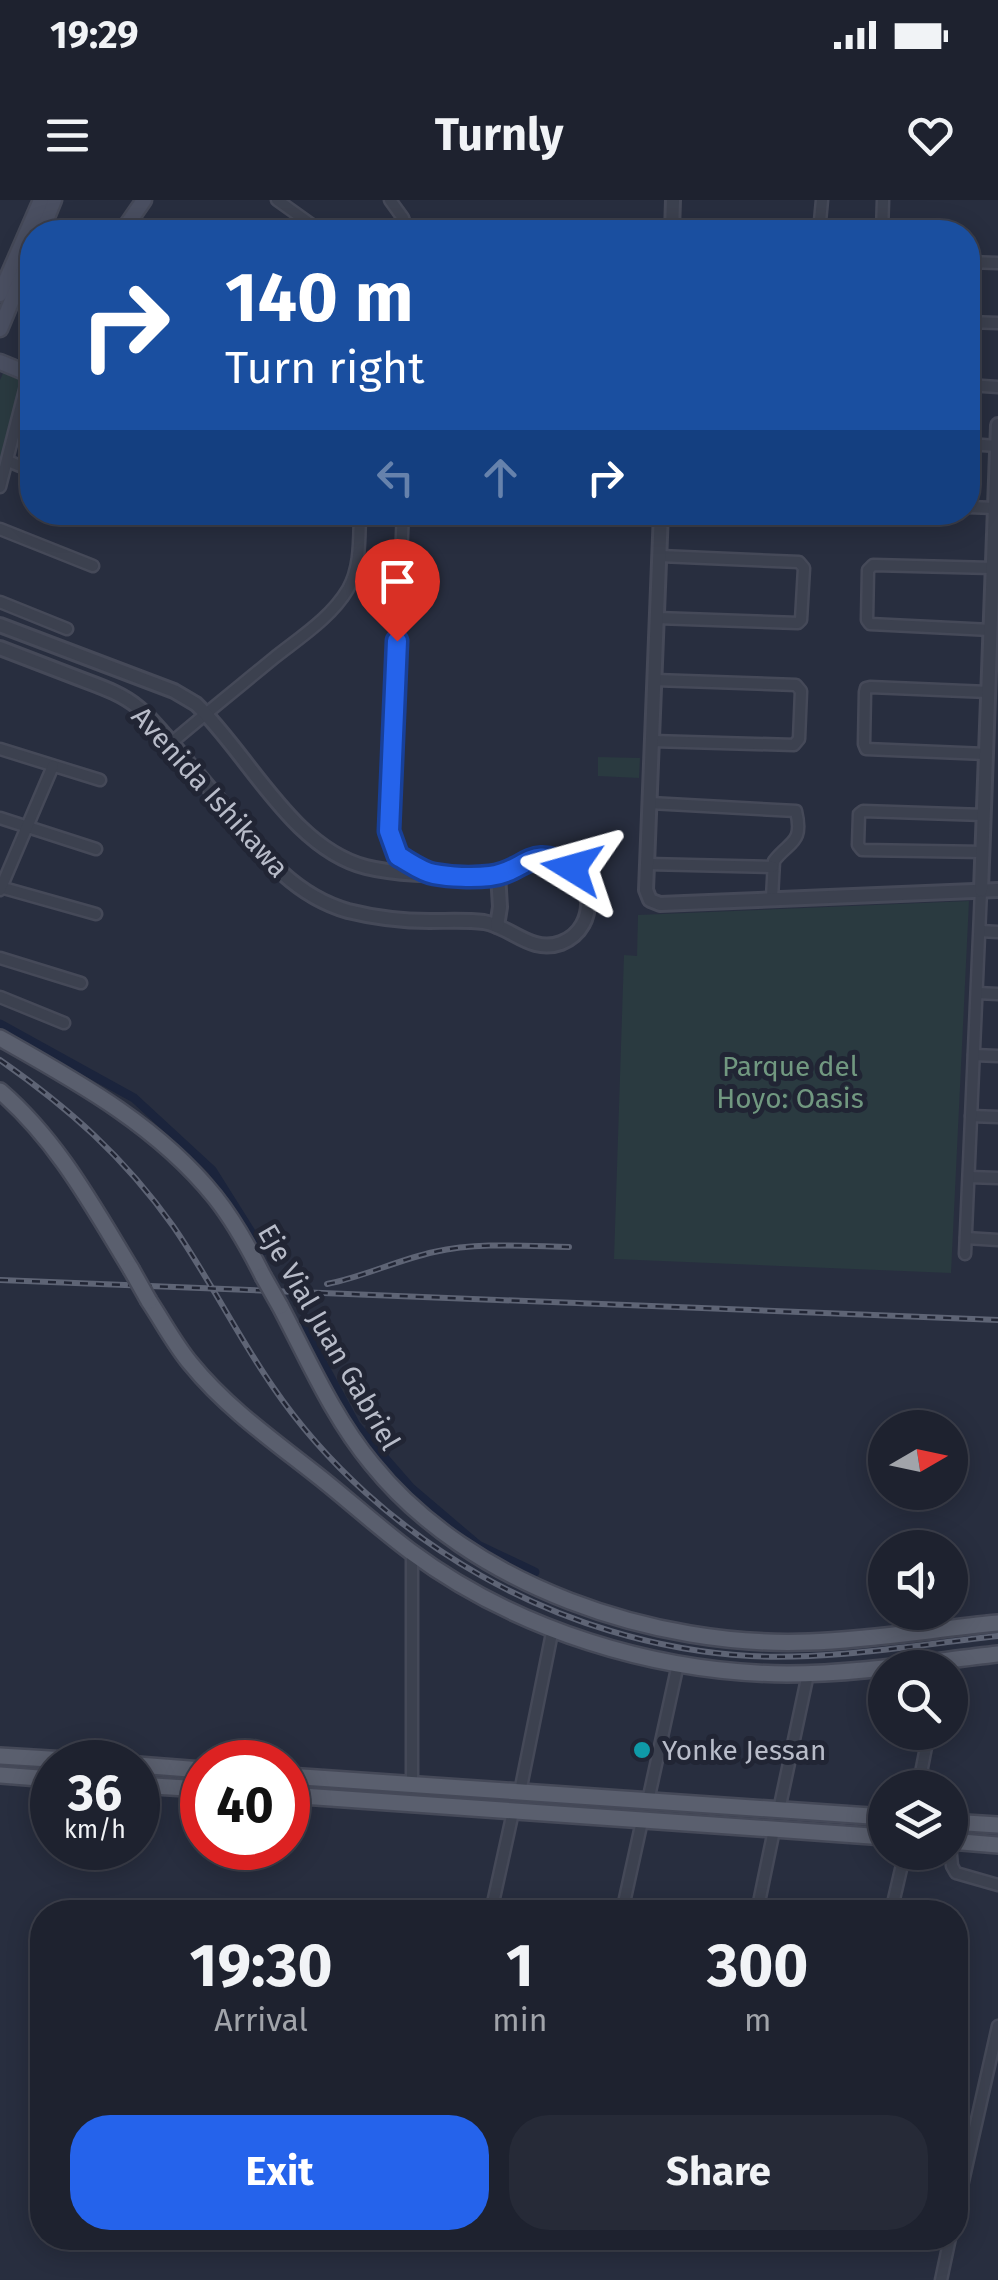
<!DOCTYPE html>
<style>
body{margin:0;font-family:"Fira Sans",sans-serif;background:#262a37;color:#f1f3f6;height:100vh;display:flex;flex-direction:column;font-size:38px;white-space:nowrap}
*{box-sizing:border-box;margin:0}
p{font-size:32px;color:#a1a4aa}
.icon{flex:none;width:55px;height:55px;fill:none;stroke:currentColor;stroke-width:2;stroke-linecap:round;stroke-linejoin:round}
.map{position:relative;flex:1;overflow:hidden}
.side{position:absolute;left:30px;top:1700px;width:938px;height:350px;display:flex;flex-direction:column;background:#1e222f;border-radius:40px;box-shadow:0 5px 25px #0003,0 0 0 2px #3c3f4b}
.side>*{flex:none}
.top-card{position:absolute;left:20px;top:20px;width:960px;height:305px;border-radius:40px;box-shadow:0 5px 25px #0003,0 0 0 2px #3c3f4b;background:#1a4fa0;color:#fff;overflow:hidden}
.needle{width:65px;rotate:81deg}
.tools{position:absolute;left:868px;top:1210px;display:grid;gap:20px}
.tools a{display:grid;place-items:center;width:100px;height:100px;border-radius:50%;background:#1e222f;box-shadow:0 5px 25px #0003,0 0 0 2px #3c3f4b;font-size:50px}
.speed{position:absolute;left:30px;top:1540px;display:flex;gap:20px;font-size:50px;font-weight:700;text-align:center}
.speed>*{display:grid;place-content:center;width:130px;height:130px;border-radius:50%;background:#1e222f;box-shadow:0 5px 25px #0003,0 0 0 2px #3c3f4b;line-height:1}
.speed small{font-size:25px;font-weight:400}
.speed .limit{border:15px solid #d22;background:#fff;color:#111}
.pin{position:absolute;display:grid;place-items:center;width:85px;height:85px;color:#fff;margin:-102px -42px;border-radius:50% 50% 50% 0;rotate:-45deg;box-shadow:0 0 10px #0007}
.pin .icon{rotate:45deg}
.me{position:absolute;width:110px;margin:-55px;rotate:278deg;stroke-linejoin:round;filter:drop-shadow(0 0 8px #0008)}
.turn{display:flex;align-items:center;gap:35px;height:210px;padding:0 40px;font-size:45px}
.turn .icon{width:130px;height:130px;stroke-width:2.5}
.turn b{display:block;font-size:70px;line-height:85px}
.lanes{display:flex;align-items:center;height:95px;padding:0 40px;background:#0003;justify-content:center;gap:50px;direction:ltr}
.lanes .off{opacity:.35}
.eta{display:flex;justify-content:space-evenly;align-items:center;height:170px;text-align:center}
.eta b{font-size:60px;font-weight:700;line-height:70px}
.action{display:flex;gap:20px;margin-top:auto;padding:20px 40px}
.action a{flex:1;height:115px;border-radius:40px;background:#2563eb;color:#fff;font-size:40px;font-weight:700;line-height:115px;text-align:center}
.action a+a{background:#262a37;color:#f1f3f6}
.status{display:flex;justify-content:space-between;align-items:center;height:70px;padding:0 50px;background:#1e222f;direction:ltr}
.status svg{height:28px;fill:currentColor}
header{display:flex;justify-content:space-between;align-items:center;height:130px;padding:0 40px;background:#1e222f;font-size:45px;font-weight:700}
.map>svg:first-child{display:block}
.green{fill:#2a3a40}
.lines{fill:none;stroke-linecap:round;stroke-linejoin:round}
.canal{stroke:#1b243c;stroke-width:9}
.minor-casing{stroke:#454958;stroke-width:15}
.tertiary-casing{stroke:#454958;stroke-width:18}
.secondary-casing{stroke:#454958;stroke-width:19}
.primary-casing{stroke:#454958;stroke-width:20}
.minor{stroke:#3c414f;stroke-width:10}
.tertiary{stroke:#3c414f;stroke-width:12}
.secondary{stroke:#4a4f61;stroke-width:14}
.primary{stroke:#5a5f6e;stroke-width:15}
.rail-casing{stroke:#5e6475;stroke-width:6}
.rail{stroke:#212534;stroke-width:2.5;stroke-dasharray:8;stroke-linecap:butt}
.primary-bridge-casing{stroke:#454958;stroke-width:20;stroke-linecap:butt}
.primary-bridge{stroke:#5a5f6e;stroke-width:15}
.route-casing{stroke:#184099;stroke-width:25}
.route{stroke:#2563eb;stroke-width:18}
.culture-dot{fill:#0f9aa8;stroke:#212534;stroke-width:4}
.labels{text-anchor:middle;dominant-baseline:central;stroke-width:10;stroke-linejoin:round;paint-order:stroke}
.street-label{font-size:28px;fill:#b8bcc9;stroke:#212534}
.park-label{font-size:28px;fill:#719880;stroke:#212534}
.poi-label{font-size:28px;fill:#b8bcc9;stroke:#212534;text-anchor:start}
</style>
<div class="status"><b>19:29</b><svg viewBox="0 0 49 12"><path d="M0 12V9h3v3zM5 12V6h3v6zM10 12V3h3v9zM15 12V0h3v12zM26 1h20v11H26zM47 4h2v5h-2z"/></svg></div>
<header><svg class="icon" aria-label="menu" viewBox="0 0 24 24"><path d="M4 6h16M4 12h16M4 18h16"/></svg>Turnly<svg class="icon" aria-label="heart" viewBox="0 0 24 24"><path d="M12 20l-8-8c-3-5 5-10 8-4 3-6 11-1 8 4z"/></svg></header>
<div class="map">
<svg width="998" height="2080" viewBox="0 0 998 2080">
<rect width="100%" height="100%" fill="#282e3f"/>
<g class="green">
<path d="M5 169 28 177 0 263V180Z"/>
<path d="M598 557 640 558 639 578 598 576Z"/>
<path d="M969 701 951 1073 614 1059 624 755 637 756 638 715Z"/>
</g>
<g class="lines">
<g class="canal">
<path d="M0 824 134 898 212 970 263 1051"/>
<path d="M303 1126 356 1225 411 1288 478 1345 535 1372"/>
</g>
<g class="minor-casing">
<g id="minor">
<path d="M277 0 322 32"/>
<path d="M390 0 403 18 408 32"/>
<path d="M819 32 822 0"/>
<path d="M882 32 883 0"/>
<path d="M968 62 998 63"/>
<path d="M968 122 998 123"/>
<path d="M968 185 998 187"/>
<path d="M968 244 997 246"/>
<path d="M8 261 32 271"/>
<path d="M0 287 29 174"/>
<path d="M968 307 995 308"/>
<path d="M403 312 389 631 398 656 430 673"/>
<path d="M0 329 93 366"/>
<path d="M0 402 67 429"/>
<path d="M657 418 798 423 801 420 804 368 799 362 660 356"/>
<path d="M991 430 870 424 867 420 868 370 873 365 993 368 997 370"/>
<path d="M652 541 794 545 799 539 801 491 796 485 655 480"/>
<path d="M171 543C205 514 240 486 274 458 299 438 331 418 348 389 361 366 359 338 360 312"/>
<path d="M0 549 100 580"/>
<path d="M986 554 866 549 864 544 865 492 866 488 870 487 988 492"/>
<path d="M650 603 796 611C804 644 789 641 774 661L772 698"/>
<path d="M0 618 96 649"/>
<path d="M983 652 862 650 858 645 859 614 863 611 984 615"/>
<path d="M647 664 773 667"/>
<path d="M0 687 96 714"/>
<path d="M0 690 53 566"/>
<path d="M980 731 998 732"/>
<path d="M0 758 81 783"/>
<path d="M977 793 998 794"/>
<path d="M0 797 64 823"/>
<path d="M974 855 998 856"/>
<path d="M971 916 998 917"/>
<path d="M969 977 998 978"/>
<path d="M966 1038 998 1040"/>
<path d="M965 1054 981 690"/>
<path d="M412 1352V1585"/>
<path d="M918 1588 929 1532"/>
<path d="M520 1592 553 1428"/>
<path d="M648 1601 678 1464"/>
<path d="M779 1610 808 1474"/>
<path d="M950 1645 952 1666 956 1673 998 1685"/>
<path d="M491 1712 513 1612"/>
<path d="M622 1712 642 1621"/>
<path d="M757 1712 774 1630"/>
<path d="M891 1712 905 1652"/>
<path d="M955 2017 998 1826"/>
<path d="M941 2080 950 2038"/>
</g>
</g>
<g class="tertiary-casing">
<g id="tertiary">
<path d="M672 32 673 0"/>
<path d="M661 312 646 690 650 700 660 704 998 690"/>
<path d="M0 425 174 491 196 504C249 555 292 648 366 667 402 676 450 675 488 676 511 672 529 653 553 658 594 667 602 727 561 743 531 754 512 727 484 722 467 720 448 721 430 721 402 721 376 718 348 711 296 696 265 658 233 617 214 593 194 570 175 547 163 533 152 519 139 508 121 493 99 486 78 478 52 468 26 458 0 448"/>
<path d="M981 690 998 225"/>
<path d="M497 726 500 707 498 674"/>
</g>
</g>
<g class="secondary-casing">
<g id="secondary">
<path d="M41 32 54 0"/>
<path d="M122 32 144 0"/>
<path d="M0 94 41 0"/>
<path d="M0 129 32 52"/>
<path d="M0 162 29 174 32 168"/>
</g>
</g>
<g class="primary-casing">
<g id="primary">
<path d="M0 838C78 882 158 926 215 997 234 1021 249 1048 263 1076"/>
<path d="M0 891C57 940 92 1005 131 1069"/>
<path d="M149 1101C163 1122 175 1145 191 1164 229 1211 281 1246 328 1284 355 1306 382 1330 410 1351 516 1430 655 1473 787 1474 857 1474 928 1462 998 1454"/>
<path d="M280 1106C308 1159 333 1217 372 1264 470 1386 655 1448 809 1442 872 1440 935 1429 998 1423"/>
<path d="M0 1556 99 1562"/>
<path d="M138 1565 202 1570"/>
<path d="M0 1575 52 1579"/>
<path d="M288 1576 885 1617"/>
<path d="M138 1585 202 1589"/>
<path d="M288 1595 885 1637"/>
<path d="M950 1622 998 1625"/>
<path d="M950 1641 998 1645"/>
</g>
</g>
<use href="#minor" class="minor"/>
<use href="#tertiary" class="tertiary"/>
<use href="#secondary" class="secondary"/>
<use href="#primary" class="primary"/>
<g class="rail-casing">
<g id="rail">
<path d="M0 860C69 908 124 957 173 1026 209 1078 237 1135 273 1187 379 1342 562 1445 750 1456 832 1460 916 1445 998 1436"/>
<path d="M0 1080 998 1120"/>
<path d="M327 1084C364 1077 397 1060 434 1052 478 1042 524 1046 569 1047"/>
</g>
</g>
<use href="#rail" class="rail"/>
<g class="primary-bridge-casing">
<g id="primary-bridge">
<path d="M131 1069 149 1101"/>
<path d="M263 1076 280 1106"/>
</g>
</g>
<use href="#primary-bridge" class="primary-bridge"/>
</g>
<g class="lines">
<g class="route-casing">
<path id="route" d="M397 441 389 631 398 656C409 662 422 672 434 674 450 677 473 678 490 676 526 672 530 642 572 668"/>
</g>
<use href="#route" class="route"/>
</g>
<circle class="culture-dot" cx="642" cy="1550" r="10"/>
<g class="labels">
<g class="street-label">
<text transform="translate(210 592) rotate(48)">Avenida Ishikawa</text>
<text transform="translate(329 1137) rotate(60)">Eje Vial Juan Gabriel</text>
</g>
<g class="park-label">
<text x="790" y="866">Parque del<tspan x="790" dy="32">Hoyo: Oasis</tspan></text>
</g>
<g class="poi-label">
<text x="662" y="1550">Yonke Jessan</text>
</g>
</g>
</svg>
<div class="tools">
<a><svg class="needle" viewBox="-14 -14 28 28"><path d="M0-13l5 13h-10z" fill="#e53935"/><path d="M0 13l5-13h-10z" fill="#a1a4aa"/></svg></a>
<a><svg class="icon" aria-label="sound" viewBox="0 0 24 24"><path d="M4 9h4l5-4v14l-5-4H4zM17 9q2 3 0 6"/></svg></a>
<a><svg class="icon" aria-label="search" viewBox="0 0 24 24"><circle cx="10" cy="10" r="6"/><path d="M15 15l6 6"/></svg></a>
<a><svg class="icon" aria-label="layers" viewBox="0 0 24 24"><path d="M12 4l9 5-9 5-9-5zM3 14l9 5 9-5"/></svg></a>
</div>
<div class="speed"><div>36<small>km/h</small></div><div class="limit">40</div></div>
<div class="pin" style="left:397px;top:441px;background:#d93025"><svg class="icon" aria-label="arrive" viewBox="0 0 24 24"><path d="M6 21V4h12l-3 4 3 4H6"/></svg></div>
<svg class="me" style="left:572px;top:668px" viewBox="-20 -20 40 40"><path d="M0-17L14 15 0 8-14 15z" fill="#2563eb" stroke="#fff" stroke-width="4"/></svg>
<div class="top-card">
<div class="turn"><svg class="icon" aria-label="right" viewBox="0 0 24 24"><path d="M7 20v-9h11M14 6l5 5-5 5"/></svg><div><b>140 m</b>Turn right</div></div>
<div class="lanes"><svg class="icon off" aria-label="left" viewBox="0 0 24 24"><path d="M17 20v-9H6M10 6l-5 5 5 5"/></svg><svg class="icon off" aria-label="ahead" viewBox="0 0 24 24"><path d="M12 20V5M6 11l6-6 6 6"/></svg><svg class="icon" aria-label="right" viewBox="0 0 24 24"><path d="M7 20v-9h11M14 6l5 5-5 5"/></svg></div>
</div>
<section class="side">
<div class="eta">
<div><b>19:30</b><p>Arrival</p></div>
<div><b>1</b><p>min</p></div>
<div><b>300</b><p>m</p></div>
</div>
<div class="action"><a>Exit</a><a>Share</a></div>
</section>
</div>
